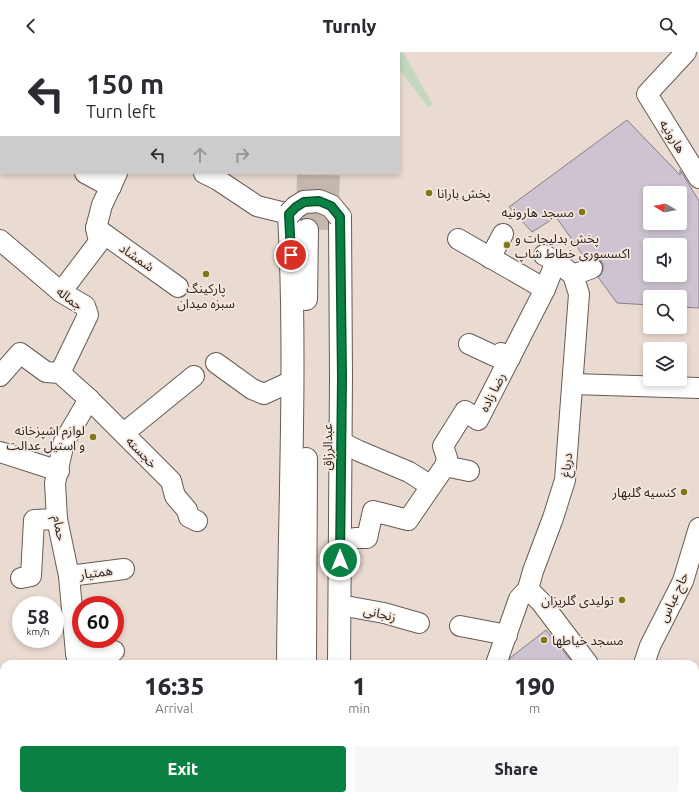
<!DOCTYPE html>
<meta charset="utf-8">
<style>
body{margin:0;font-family:Ubuntu,"Noto Sans Arabic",sans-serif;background:#f7f7f7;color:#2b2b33;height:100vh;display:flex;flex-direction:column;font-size:15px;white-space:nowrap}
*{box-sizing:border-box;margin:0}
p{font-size:13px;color:#7c7c81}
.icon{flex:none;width:22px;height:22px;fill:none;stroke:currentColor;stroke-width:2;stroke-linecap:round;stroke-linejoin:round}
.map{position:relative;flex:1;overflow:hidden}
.panel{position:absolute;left:0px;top:608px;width:699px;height:140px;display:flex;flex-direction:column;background:#fff;border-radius:12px 12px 0 0;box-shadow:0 2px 6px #0003}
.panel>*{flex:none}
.top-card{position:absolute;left:0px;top:0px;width:400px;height:122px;box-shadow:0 2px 6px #0003;background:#fff;color:#2b2b33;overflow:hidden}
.needle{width:26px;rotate:279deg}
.controls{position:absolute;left:643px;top:134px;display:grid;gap:8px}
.controls a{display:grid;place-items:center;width:44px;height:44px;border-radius:4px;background:#fff;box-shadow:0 2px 6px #0003;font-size:20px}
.speed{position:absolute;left:12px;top:544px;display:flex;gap:8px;font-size:20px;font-weight:700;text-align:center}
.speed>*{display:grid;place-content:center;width:52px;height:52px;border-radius:50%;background:#fff;box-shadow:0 2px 6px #0003;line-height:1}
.speed small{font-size:10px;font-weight:400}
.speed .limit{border:6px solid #d22;background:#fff;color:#111}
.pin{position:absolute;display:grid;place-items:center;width:34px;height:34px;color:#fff;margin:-17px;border:2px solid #fff;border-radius:50%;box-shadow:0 1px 4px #0007}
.me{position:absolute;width:44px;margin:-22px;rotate:0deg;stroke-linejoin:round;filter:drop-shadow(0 0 3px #0008)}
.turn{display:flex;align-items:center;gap:14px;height:84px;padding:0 20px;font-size:18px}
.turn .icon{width:52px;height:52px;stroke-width:2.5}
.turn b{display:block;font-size:28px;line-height:34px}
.lanes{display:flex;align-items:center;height:38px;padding:0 20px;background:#0003;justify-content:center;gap:20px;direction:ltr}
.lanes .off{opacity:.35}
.eta{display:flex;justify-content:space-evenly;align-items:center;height:68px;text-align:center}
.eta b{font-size:24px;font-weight:800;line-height:28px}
.action{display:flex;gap:8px;margin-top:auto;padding:8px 20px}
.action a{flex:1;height:46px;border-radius:4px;background:#0b8043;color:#fff;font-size:16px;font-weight:800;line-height:46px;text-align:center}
.action a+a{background:#f7f7f7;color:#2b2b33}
header{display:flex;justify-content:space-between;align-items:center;height:52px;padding:0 20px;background:#fff;font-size:18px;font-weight:800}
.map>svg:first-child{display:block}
.green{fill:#c4d8c0}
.building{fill:#cec4d1;stroke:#887f8b;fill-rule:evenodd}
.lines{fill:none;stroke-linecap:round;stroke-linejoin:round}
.major-tunnel{stroke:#c4b7af;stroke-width:22;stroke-dasharray:22 11;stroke-linecap:butt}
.minor-casing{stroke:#685b53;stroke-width:22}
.major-casing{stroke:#685b53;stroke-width:24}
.minor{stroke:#fff;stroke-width:20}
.major{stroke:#fff;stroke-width:22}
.major-bridge-casing{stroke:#685b53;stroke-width:24;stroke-linecap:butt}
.major-bridge{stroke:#fff;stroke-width:22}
.route-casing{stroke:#07532c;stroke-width:10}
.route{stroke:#0b8043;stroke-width:7}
.poi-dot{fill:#82761a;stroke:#f7e8df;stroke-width:1.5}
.labels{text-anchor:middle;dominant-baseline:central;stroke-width:3.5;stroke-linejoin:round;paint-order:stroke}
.street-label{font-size:13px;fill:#2c2724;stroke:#f7e8df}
.poi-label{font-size:13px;fill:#2c2724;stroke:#f7e8df;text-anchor:end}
</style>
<header><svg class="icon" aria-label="back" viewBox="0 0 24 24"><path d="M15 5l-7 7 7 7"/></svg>Turnly<svg class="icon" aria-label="search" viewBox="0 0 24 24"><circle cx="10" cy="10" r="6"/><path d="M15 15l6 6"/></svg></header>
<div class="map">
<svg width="699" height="748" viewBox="0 0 699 748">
<rect width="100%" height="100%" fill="#eadbd2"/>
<path class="green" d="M386 0H403L433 53 428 55 399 17V1Z"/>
<g class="building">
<path d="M627 68 680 123V118L699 149V256L680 255V245H650V253L617 251 598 225 601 223 603 218V212L600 207 594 205 585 206 556 165 532 180 509 155ZM650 141H680V171H650ZM650 193H680V223H650Z"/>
<path d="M546 578 574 612H508L510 606Z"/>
</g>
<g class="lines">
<g class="major-tunnel">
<path d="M312 1V0"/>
<path d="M334 1V0"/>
<path d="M307 178 308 121"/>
<path d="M327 178 329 121"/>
</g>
<g class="minor-casing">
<g id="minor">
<path d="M686 0 647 42 699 126"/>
<path d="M196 1 197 0"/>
<path d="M85 121 111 135"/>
<path d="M204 121 218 128 257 154 289 162"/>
<path d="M96 176 178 235"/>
<path d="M458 187 545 237"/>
<path d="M0 188 61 240 85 254 88 263 60 321"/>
<path d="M544 203 556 209 573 223 579 242 565 428 553 466 533 519 528 537 541 550 588 612"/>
<path d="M490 206 503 182"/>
<path d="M573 223 592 216"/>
<path d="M61 240 99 190 96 176 102 153 117 121"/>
<path d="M469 292 499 306 501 301 510 306"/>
<path d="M216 311 252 337 264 342 292 329"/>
<path d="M0 324 20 301 46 320 60 321 89 347 171 429 175 444 187 458 189 465 197 469"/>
<path d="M573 332 699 336"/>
<path d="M124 381 194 324"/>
<path d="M341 390 359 399 409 420 431 434"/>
<path d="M0 400 59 419"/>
<path d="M445 414 469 419"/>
<path d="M340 492 355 486H367L373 459 408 468 445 414 447 406 443 394 465 359 478 368 545 237 556 209"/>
<path d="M69 524 124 517"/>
<path d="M21 526 31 524 34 468 57 467"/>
<path d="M340 553 384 561 419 571"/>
<path d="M460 574 507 583"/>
<path d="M76 601 114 599"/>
<path d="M78 612 76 601 69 524 57 467 55 431 64 390 89 347"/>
<path d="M496 612 519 547 528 537"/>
<path d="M644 612 650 594 683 529 699 476"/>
<path d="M97 744 98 748"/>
<path d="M473 744 474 748"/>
<path d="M679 744 681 748"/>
</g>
</g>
<g class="major-casing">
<g id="major">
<path d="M306 247 307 178"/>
<path d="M288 612C289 462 297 312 289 162"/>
<path d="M305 612 306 407"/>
<path d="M339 612 341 325 340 165"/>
<path d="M303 748V744"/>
<path d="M326 748V744"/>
</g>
</g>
<use href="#minor" class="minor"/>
<use href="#major" class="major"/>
<g class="major-bridge-casing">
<path id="major-bridge" d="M289 162 296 155 304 150 319 149 331 154 340 165"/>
</g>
<use href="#major-bridge" class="major-bridge"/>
</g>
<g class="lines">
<g class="route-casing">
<path id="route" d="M291 203 289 162 296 155 304 150 319 149 331 154 340 165 342 325 340 508"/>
</g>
<use href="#route" class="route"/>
</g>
<g class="poi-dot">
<circle cx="429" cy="141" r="4"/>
<circle cx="582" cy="160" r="4"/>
<circle cx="507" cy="193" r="4"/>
<circle cx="206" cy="222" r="4"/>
<circle cx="93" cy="385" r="4"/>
<circle cx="684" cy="440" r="4"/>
<circle cx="622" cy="548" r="4"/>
<circle cx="544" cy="588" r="4"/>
</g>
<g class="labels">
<g class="street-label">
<text transform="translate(673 84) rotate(58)">هارونیه</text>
<text transform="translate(137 205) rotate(35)">شمشاد</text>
<text transform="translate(70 246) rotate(37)">جماله</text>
<text transform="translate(492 340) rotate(-63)">رضا زاده</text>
<text transform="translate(327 395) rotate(-90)">عبدالرزاق</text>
<text transform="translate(142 400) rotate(46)">خجسته</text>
<text transform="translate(566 413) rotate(-84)">درباغ</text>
<text transform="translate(60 476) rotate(80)">حمام</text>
<text transform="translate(96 520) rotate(-8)">همتیار</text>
<text transform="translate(673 545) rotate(-65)">حاج عباس</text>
<text transform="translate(380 561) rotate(13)">زنجانی</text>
</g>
<g class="poi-label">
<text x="437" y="141" text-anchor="start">پخش بارانا</text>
<text x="574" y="160">مسجد هارونیه</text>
<text x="515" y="186" text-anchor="start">پخش بدلیجات و<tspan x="515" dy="15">اکسسوری خطاط شاپ</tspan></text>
<text x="206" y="236" text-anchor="middle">پارکینگ<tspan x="206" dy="15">سبزه میدان</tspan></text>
<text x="85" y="378">لوازم اشپزخانه<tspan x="85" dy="15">و استیل عدالت</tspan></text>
<text x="676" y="440">کنسیه گلبهار</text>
<text x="614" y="548">تولیدی گلریزان</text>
<text x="552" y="588" text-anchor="start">مسجد خیاطها</text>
</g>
</g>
</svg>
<div class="controls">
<a><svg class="needle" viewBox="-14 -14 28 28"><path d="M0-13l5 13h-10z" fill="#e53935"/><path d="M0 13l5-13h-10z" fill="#7c7c81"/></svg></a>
<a><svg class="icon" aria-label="sound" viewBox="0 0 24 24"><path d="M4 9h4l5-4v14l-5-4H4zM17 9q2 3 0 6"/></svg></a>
<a><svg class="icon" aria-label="search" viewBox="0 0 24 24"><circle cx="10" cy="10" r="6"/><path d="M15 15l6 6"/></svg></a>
<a><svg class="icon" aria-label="layers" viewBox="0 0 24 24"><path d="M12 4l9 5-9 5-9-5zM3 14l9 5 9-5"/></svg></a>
</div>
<div class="speed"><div>58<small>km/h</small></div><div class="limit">60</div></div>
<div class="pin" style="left:291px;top:203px;background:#d93025"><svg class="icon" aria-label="arrive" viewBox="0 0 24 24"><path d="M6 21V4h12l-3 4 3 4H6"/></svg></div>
<svg class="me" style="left:340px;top:508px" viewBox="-20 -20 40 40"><circle r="17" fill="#0b8043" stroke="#fff" stroke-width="3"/><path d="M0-11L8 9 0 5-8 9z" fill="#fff"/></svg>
<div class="top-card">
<div class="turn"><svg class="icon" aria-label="left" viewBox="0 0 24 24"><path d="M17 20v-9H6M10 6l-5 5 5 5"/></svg><div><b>150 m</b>Turn left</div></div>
<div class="lanes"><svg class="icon" aria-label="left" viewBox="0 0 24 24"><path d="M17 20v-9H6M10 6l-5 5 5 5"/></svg><svg class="icon off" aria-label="ahead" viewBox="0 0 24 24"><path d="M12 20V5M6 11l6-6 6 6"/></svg><svg class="icon off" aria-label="right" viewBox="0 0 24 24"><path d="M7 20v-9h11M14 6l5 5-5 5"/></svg></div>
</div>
<section class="panel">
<div class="eta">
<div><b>16:35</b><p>Arrival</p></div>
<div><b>1</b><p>min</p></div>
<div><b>190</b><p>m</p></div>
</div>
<div class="action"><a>Exit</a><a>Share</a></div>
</section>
</div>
